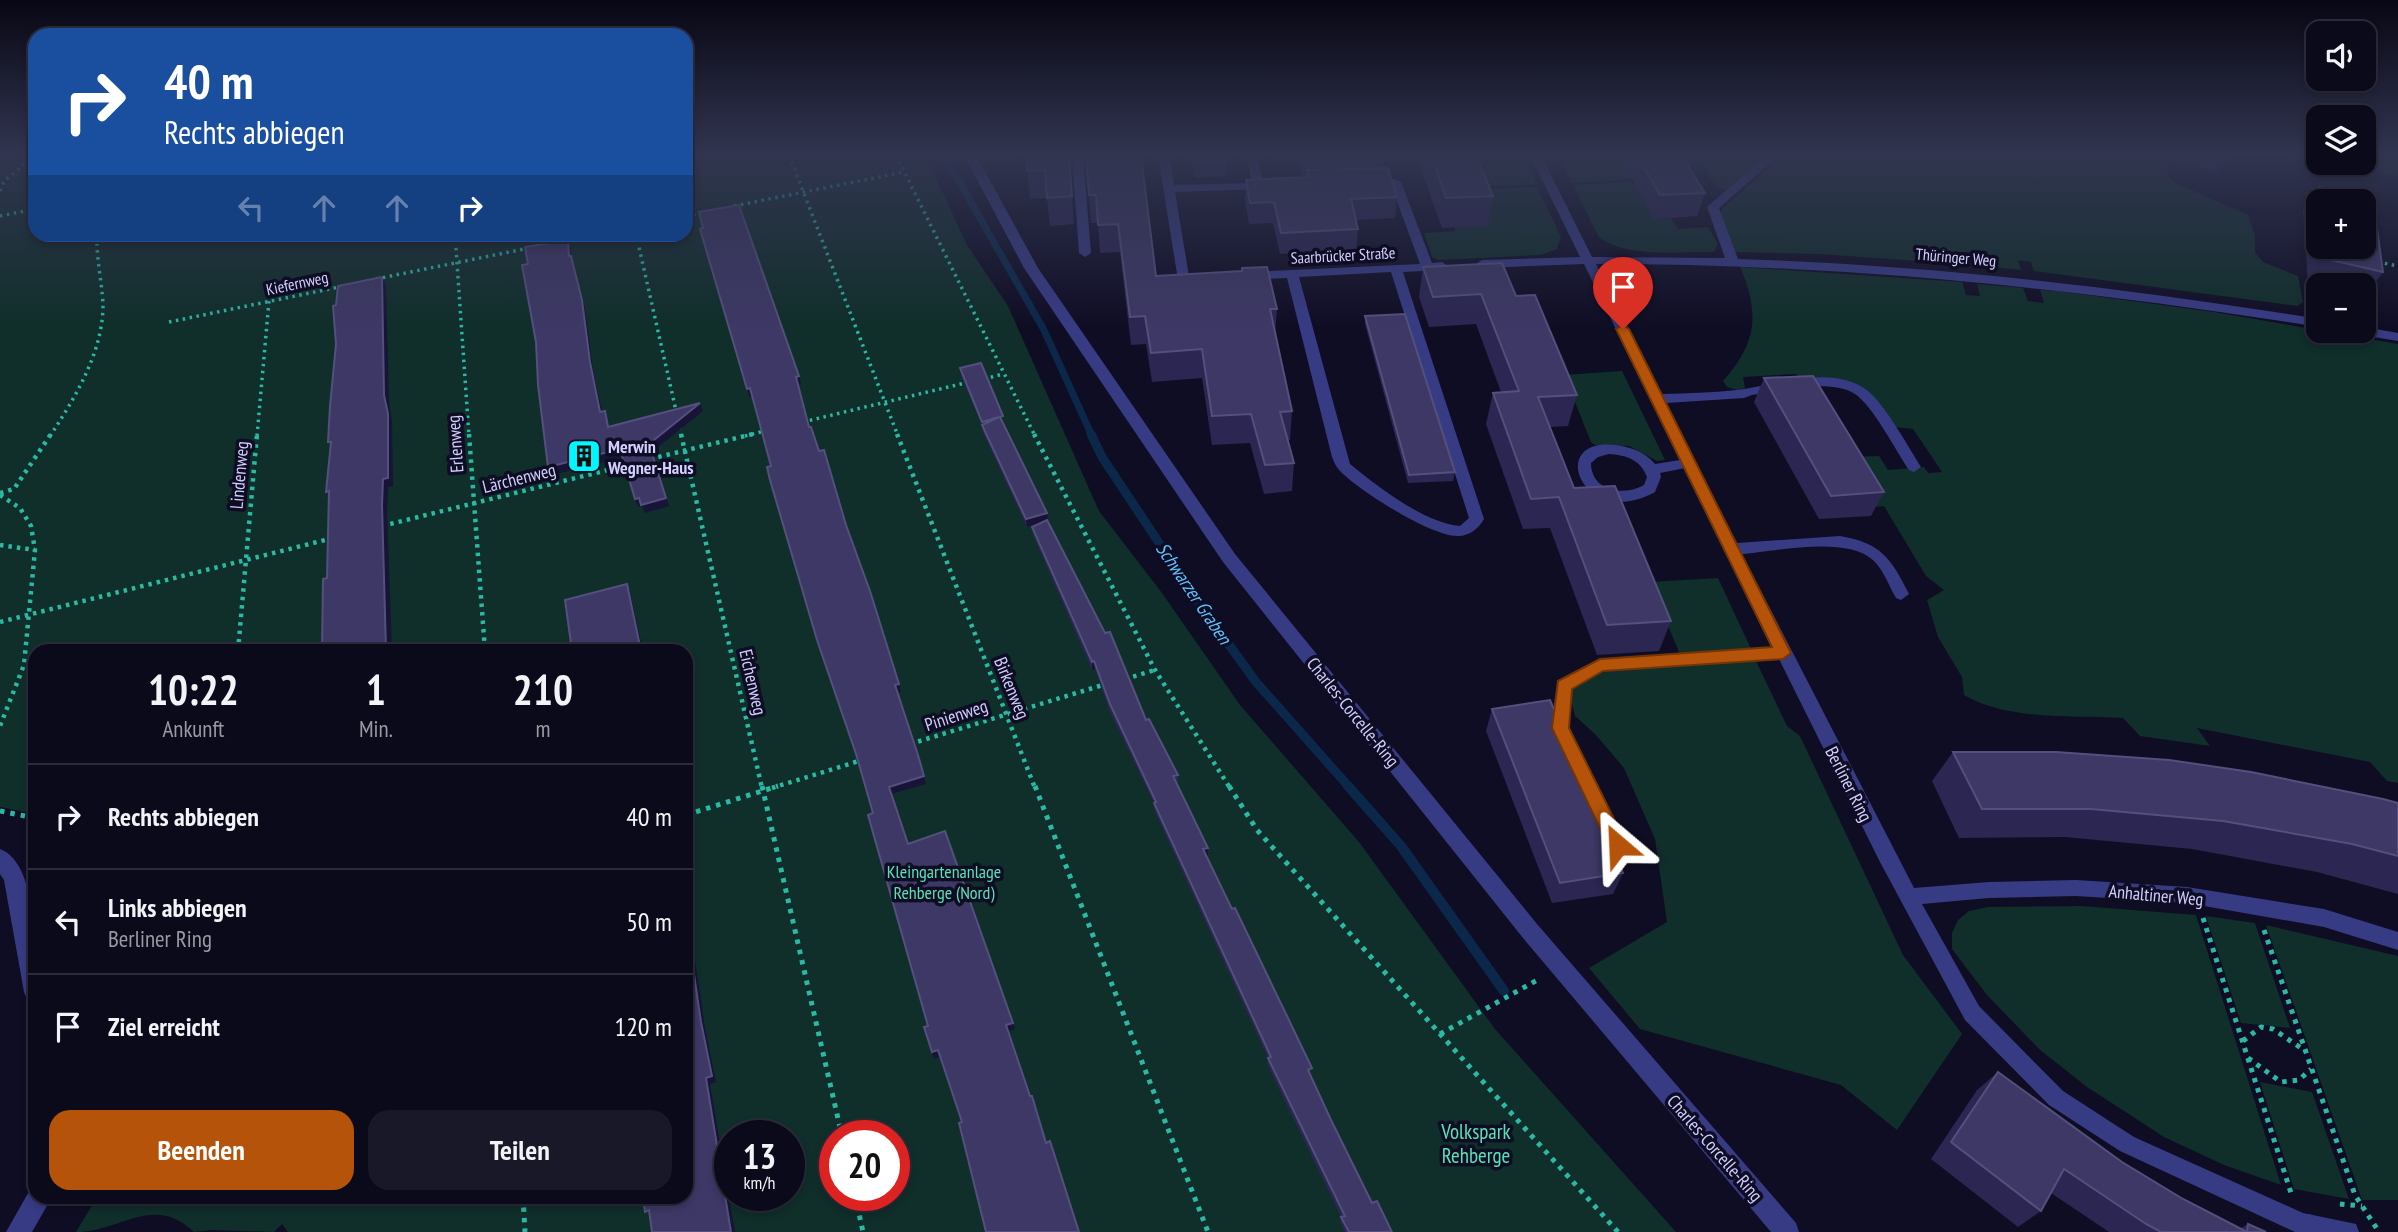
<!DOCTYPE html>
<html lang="de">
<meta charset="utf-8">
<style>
body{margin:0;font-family:"PT Sans Narrow",sans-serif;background:#191828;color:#f1f3f6;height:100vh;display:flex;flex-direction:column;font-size:26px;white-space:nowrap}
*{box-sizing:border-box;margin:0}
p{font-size:23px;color:#9a9aa3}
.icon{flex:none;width:38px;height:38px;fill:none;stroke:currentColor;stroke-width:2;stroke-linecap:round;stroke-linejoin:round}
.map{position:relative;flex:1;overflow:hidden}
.details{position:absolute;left:28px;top:644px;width:665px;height:560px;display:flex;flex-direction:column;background:#0b0a1b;border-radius:21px;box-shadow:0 4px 10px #0003,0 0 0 2px #2b2b3a}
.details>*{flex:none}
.hud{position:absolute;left:28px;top:28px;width:665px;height:214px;border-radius:21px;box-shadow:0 4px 10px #0003,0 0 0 2px #2b2b3a;background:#1a4fa0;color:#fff;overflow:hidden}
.buttons{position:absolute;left:2306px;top:21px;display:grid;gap:14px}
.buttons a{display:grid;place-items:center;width:70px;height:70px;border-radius:14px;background:#0b0a1b;box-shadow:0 4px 10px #0003,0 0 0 2px #2b2b3a;font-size:35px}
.speed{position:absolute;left:714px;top:1120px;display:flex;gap:14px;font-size:35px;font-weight:700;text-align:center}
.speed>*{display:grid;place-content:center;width:91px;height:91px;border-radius:50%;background:#0b0a1b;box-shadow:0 4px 10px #0003,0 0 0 2px #2b2b3a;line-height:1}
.speed small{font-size:18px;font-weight:400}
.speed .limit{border:10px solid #d22;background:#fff;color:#111}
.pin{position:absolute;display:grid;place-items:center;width:60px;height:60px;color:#fff;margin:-72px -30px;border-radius:50% 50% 50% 0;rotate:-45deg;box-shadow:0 0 7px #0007}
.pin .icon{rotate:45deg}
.me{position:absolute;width:77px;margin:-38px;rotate:334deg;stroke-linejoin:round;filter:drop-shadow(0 0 5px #0008)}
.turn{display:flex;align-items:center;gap:24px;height:147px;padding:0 21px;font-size:32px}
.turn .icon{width:91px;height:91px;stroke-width:2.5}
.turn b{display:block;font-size:49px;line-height:60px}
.lanes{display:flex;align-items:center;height:66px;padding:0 21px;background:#0003;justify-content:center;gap:35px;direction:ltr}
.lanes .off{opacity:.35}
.eta{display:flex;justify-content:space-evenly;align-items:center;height:119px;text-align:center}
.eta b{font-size:42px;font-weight:600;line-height:49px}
.action{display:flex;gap:14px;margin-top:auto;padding:14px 21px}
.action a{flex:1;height:80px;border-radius:21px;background:#b45309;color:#fff;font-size:28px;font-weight:600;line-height:80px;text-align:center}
.action a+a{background:#191828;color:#f1f3f6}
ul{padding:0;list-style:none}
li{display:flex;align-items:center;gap:21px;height:105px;padding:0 21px;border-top:2px solid #2b2b3a}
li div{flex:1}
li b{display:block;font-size:26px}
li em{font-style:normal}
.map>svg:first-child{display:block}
.green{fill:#102e2a;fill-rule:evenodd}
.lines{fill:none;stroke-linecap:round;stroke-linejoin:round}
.stream-far2{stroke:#0b284a;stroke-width:7}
.stream-far1{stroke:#0b284a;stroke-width:9}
.stream{stroke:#0b284a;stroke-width:10}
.path-far2{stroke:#2bb8a4;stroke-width:3.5;stroke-dasharray:2.5 4.5;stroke-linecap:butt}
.path-far1{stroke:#2bb8a4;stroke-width:4.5;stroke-dasharray:3.5 5;stroke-linecap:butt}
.path{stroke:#2bb8a4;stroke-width:5;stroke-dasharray:4.5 6;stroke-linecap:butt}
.service{fill:#373b84;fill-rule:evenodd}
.minor{fill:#373b84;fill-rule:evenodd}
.wall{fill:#2b2652;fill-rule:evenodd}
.shaded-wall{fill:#181438}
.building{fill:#3d3865;stroke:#54507d;stroke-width:2}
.route{fill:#b45309;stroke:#753606;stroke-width:2}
.labels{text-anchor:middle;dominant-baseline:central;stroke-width:7;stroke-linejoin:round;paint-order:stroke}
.far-street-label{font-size:16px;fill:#d2d0ff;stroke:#0f0d24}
.street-label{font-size:18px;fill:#d2d0ff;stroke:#0f0d24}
.poi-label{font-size:18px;font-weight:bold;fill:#d2d0ff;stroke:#0f0d24;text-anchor:start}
.park-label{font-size:18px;fill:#59e2b5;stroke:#0f0d24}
.water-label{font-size:19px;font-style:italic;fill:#5ec2ff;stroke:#0f0d24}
.near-park-label{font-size:21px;fill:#59e2b5;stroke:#0f0d24}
</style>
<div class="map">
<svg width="2398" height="1232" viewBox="0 0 2398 1232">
<rect width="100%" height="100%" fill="#0f0d24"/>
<g class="green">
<path d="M0 155H35V234H686V155H925L967 245 1008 306 1099 511 1162 593 1240 705 1359 842 1495 1029 1676 1232H288L282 1224 274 1232 211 1230 194 1232C154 1193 120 1232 76 1232L97 1197H686V651H35V814L0 807ZM730 1136H789V1195H730ZM835 1136H894V1195H835Z"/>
<path d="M1459 155H1523L1537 184 1472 187Z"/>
<path d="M1558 155H1618L1631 178H1625L1626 180 1571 183Z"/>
<path d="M1676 155H1770L1729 188C1715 193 1710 176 1704 165H1685Z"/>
<path d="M1784 155H2163L2170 179 2177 184 2248 215 2255 235V252L2263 262 2298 276 2303 302 2297 306 2034 271 2031 262 2018 260 2021 270 1989 267 1986 258 1974 257 1976 265 1820 254 1734 252 1721 215 1722 209Z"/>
<path d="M2364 155H2398V176L2335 163H2364Z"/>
<path d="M1627 182 1634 184 1654 218H1671L1678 229 1708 227 1718 244 1714 252C1681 251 1624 259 1598 236L1573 185Z"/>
<path d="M1537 187 1561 237 1557 249 1541 255 1438 260 1432 257 1424 233 1455 231 1454 228 1474 190Z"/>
<path d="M1740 267 1962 282 1966 295 1980 296 1977 284 2023 288 2028 301 2044 303 2040 290 2057 291 2214 312 2398 344V783L2387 781 2370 762 2197 728 2210 746 2140 736 2123 718C2072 715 2009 721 1964 695L1962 677 1938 637 1927 600 1944 590 1926 576 1884 506 1877 507 1847 457 1879 456 1888 470 1924 467 1928 473 1942 472 1913 429 1893 427 1868 392 1801 380 1796 374 1743 377 1745 388 1737 390 1727 387 1723 381C1757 343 1760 313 1740 267Z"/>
<path d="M1622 371 1665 460 1657 461 1629 446 1595 445 1591 442 1564 375Z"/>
<path d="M1718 578 1751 649 1681 657 1650 582Z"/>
<path d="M1728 659 1730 663 1756 661 1787 726 1800 736 1903 955 1962 1034 1897 1130 1841 1085 1640 1029 1589 968 1667 922 1655 839 1624 768 1595 734 1575 716 1568 688 1601 668Z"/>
<path d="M2082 906 2196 915 2281 1185 2224 1165 2164 1137 2087 1087 2039 1049 1987 995 1952 949V933L1958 920 1969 911 1988 907Z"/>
<path d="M2206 916 2255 923 2290 1028 2241 1023Z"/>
<path d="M2266 925 2398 956V1200H2362Z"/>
<path d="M2260 1082 2312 1092 2349 1199 2294 1189Z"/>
</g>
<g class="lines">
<path class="stream-far2" d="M944 155 1044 330 1092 436"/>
<path class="stream-far1" d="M1091 434 1102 457 1201 606 1256 682 1350 788"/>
<path class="stream" d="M1348 786 1401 846 1504 991"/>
<g class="path-far2">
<path d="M789 155 898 436"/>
<path d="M896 155 1035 436"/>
<path d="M0 191 4 181 35 156"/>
<path d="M734 206 904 172"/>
<path d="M0 216 35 209"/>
<path d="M686 216 705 212"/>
<path d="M455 234 469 436"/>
<path d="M636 234 677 415"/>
<path d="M558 242 595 234"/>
<path d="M2378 262 2398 266"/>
<path d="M376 279 529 248"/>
<path d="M169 322 344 286"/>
<path d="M984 379 1003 374"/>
<path d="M803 422 969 382"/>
<path d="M679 427 681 436"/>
<path d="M50 436C75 398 103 352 103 305 102 281 96 258 97 234"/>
<path d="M257 436 269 301"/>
<path d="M745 436 768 430"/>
</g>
<g class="path-far1">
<path d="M469 434 485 651"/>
<path d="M681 434 762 788"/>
<path d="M897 434 1035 788"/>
<path d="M1034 434 1155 670 1230 788"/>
<path d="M650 459 753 434"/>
<path d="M0 493 14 489 51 434"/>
<path d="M0 495 20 508 31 526 35 550 24 665 0 726"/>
<path d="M382 526 628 465"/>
<path d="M0 545 35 550"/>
<path d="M0 622 333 538"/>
<path d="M238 651 257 434"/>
<path d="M1125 679 1155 670"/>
<path d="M910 744 1106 684"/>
<path d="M772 788 862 760"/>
</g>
<g class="path">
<path d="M762 786 842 1136"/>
<path d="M1035 786 1208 1232"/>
<path d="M1229 786 1257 830 1618 1232"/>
<path d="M0 811 35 818"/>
<path d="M686 815 778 786"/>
<path d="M2203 918 2291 1193"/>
<path d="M2264 930 2355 1195 2379 1232"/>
<path d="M1440 1034 1541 978"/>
<path d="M2243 1041 2261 1027 2273 1029 2304 1050"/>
<path d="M2248 1058 2281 1082 2299 1080 2311 1069"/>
<path d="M855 1195 863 1232"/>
<path d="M523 1197 525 1232"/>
<path d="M2340 1204 2362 1206"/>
</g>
<g class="service">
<path d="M1072 155H1083L1091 253 1085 257 1079 253Z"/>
<path d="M1158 155H1169L1174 185 1252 183 1246 155H1257L1263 183 1272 186 1266 189 1175 192 1189 276H1201V282L1184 284 1178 280Z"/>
<path d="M1530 155H1541L1592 257 1725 258 1707 207 1767 155H1779L1719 208 1738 259C1933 265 2126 288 2319 319V327C2075 288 1843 264 1596 264L1662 394C1687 393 1712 393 1737 390 1775 385 1828 365 1864 388 1882 399 1909 448 1921 467L1914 472 1909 470C1896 451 1873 406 1855 394 1831 378 1780 391 1752 395L1744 398 1666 403 1737 543 1840 536C1881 543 1891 558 1909 594L1901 600 1896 598C1889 586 1884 571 1874 561 1848 535 1777 551 1742 554L1914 888 1989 882 2076 880 2187 887 2324 909 2398 932V950L2324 927 2187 903 2076 896 1989 898 1922 904 1979 1006 2063 1091 2134 1137 2303 1213 2356 1224 2359 1232H2295L2120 1151 2049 1105 1965 1020 1880 862 1779 659 1603 671 1572 689 1569 728 1627 845 1624 851 1618 853 1612 851 1553 728 1558 681 1600 659 1773 647 1685 468 1660 473 1661 477 1655 492C1582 532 1545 436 1616 445 1631 447 1645 452 1655 464L1680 460 1584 264 1482 268 1476 264 1482 260 1580 257ZM1609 454C1626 455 1641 460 1647 477L1644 485C1623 497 1591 491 1591 463L1598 457Z"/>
<path d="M1395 179 1401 182 1432 263 1442 262 1448 266 1442 270 1403 272 1484 519C1479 528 1470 536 1458 536 1432 537 1358 490 1340 471 1336 467 1334 462 1332 457L1287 278 1248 280 1242 276 1248 272 1420 264 1391 185H1373L1367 182 1373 179ZM1391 272 1469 518 1460 526C1424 523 1377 486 1350 464L1299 277Z"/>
<path d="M2364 327 2398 333V341L2362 335 2356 331H2364Z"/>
</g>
<g class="minor">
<path d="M964 155H976L1038 268 1235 554 1537 924 1796 1223 1799 1232H1771L1523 938 1223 562 1024 268Z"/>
<path d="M0 849C41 864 35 967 35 1002L27 999 24 992 4 880 0 874Z"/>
<path d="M35 1187V1197H52L32 1232H6L31 1188Z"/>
<path d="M2309 1214 2318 1217 2324 1232H2299L2297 1226 2300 1217Z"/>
</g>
</g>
<g class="wall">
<path d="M1069 155 1074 224 1050 226 1047 198 1030 199 1027 171Z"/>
<path d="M1086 155 1156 276 1242 271V268L1277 309 1275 334 1292 411 1290 440H1287L1294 463 1292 491 1264 494 1250 443 1212 445 1202 378 1152 382 1146 344 1131 345 1120 252 1100 253 1098 223H1091Z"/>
<path d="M1191 155H1225L1226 161V176L1195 178Z"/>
<path d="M1297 155H1385L1383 168 1397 197 1395 218 1356 220 1358 229 1356 250 1280 254 1273 223 1249 224 1245 201 1246 180 1302 178Z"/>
<path d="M1416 155H1476L1493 196 1488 226 1442 228Z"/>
<path d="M1618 155H1681L1705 193 1697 216 1654 219Z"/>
<path d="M2169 155H2229L2218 172 2169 161Z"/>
<path d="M2319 187 2373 199 2383 272 2365 296 2364 285H2319L2308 283 2303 210ZM2319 201H2364V247H2319Z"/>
<path d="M1423 267 1516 296 1577 395 1568 426 1549 427 1574 488 1671 621 1659 651 1597 655 1550 528 1523 529 1486 424 1493 393 1501 392 1476 324 1429 327 1419 297Z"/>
<path d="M1365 316 1455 472 1453 481 1408 483 1365 324Z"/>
<path d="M960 368 1004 425 1048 521 1146 720 1178 775V782L1176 783 1208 848V855L1206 856 1331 1120 1372 1203 1392 1232H1345L1340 1222 1341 1217 1267 1064 1268 1058 1154 810V803L1110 712 1095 669 1092 670 1033 535 1032 527 1040 524 1027 527 983 433 982 425 961 376Z"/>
<path d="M1764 378 1884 492 1871 516 1819 519 1754 402Z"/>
<path d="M1492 709 1623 873 1613 894 1552 903 1486 731Z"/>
<path d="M1953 752 2398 803V894L2317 872 2192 849 2065 837 1959 838 1932 781Z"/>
<path d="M1998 1072 2122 1162 2183 1199 2241 1228 2248 1224 2266 1232H2109L2051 1193 2041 1211 2018 1227 1931 1159 1977 1090Z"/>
</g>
<g class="shaded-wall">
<path d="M568 240 571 248 572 258 574 264 585 308 593 370 604 420 600 412 569 256Z"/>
<path d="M382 277 386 285 389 403 392 422 393 486 388 487 387 513 392 651H386L382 505Z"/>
<path d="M799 376 801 384 798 385 796 377Z"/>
<path d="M750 388 753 396 749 397 747 389Z"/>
<path d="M700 403 703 411 652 452 669 506 645 513 642 506 638 507 635 499 639 498 649 444Z"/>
<path d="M620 449 624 457 552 475 548 467Z"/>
<path d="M1047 513 1048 521 1027 527 1026 519Z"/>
<path d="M627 584 630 592 643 651H641Z"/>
<path d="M1094 661 1095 669 1092 670V662Z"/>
<path d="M899 684 901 692 897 693 895 685Z"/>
<path d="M924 776 926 784 891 794 889 787Z"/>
<path d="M1208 848V855L1203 857V849Z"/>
<path d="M686 898 705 1028 716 1082 710 1084 735 1232H731L706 1078 701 1022 686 920Z"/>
<path d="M1013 1023 1015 1029 1008 1032 1006 1025Z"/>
<path d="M938 1050 941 1056 934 1059 932 1052Z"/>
</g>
<g class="building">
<path d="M1027 155H1069L1072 196 1047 198 1045 170 1027 171Z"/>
<path d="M1086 155H1141L1156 276 1242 271V268L1267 267 1277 309H1270L1292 411 1280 412 1294 463 1265 465 1251 414 1212 416 1202 349 1151 353 1145 316 1130 317 1118 224 1098 225 1096 195H1089Z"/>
<path d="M1193 155H1225L1226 161 1195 162Z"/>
<path d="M1431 155H1476L1493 196 1446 198Z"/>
<path d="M1637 155H1681L1705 193 1660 195Z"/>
<path d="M1388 168 1397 197 1351 199 1358 229 1281 233 1274 202 1250 203 1246 180 1308 177 1307 170Z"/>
<path d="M2319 187 2373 199 2383 272 2326 259 2325 247H2364V201H2320Z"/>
<path d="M739 205 799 376 796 377 809 427H811L819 451 824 450 846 525 870 591 899 684 895 685 918 755 924 776 889 787 908 844 945 831 1013 1023 1006 1025 1030 1096H1032L1046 1143 1050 1141 1079 1232H986L959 1123 962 1122 938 1050 932 1052 924 1027 928 1026 868 815 873 813 856 754 817 640 770 480 767 467 771 466 750 388 747 389 700 229 703 228 699 212Z"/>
<path d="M568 240 569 256H571L582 300 590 362 600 412 605 411 608 427 700 403 649 444 666 498 641 505 639 498 635 499 620 449 548 467 538 385 536 342 522 265 528 264 525 247Z"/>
<path d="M1502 263 1516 296 1535 295 1577 395 1538 397 1574 488 1615 486 1671 621 1607 625 1559 497 1531 499 1493 393 1519 391 1481 294 1433 297 1423 267Z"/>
<path d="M382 277 384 395 388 414V478L383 479 382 505 386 651H322L323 579 327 578 329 491 326 492 331 442H328L330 406 336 344 333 306 336 305 338 286Z"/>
<path d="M1405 314 1455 472 1409 475 1365 316Z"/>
<path d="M981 363 1003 416 1000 417 1047 513 1026 519 982 425 999 417 982 422 960 368Z"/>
<path d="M1813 376 1884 492 1831 496 1764 378Z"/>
<path d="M1047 520 1105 633 1110 632 1146 720 1149 719 1178 775 1173 776 1208 848 1203 849 1232 909 1235 908 1312 1068 1308 1070 1331 1120 1372 1203 1377 1201 1392 1232H1349L1341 1217 1345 1216 1268 1058 1271 1057 1154 803 1156 802 1110 704 1094 661 1092 662 1032 527Z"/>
<path d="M627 584 641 651H572L565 600Z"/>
<path d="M1550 700 1623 873 1560 883 1492 709Z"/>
<path d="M1953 752H2056L2169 760 2251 772 2383 799 2398 803V856L2352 844 2223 821 2091 809H1982Z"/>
<path d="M686 920 701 1022 712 1076 706 1078 731 1232H652L649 1210 645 1212 643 1197H686Z"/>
<path d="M1998 1072 2122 1162 2183 1199 2247 1232 2248 1224 2266 1232H2161L2146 1224 2064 1169 2041 1211 1951 1142Z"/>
</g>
<linearGradient id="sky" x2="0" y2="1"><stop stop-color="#080714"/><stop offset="0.47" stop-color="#313550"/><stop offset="1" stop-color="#313550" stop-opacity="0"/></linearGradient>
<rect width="2398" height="328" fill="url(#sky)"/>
<path class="route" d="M1623 325 1629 329 1791 653 1783 659 1603 671 1572 689 1569 728 1627 845 1624 851 1618 853 1611 851 1552 728 1558 681 1600 659 1772 647 1616 329Z"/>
<defs>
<g id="building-square" transform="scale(1.75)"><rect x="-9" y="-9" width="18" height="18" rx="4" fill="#00f7fb" stroke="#0f0d24"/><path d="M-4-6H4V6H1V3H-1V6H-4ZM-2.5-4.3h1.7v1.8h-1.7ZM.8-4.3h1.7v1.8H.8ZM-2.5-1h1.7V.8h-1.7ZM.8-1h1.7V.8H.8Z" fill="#111"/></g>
</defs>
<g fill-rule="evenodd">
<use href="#building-square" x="584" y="456"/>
</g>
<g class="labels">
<g class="far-street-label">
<text transform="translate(1343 255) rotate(-3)">Saarbrücker Straße</text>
<text transform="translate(1956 257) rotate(5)">Thüringer Weg</text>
<text transform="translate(297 283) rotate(-12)">Kiefernweg</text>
</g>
<g class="street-label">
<text transform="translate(455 444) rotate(-94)">Erlenweg</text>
<text transform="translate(239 475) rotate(-85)">Lindenweg</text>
<text transform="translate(519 478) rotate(-14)">Lärchenweg</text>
<text transform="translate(753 682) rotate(77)">Eichenweg</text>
<text transform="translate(1012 688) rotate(68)">Birkenweg</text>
<text transform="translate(1353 712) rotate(51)">Charles-Corcelle-Ring</text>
<text transform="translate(956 715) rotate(-18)">Pinienweg</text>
<text transform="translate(1849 784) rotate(63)">Berliner Ring</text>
<text transform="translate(2156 895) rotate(5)">Anhaltiner Weg</text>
<text transform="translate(1715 1148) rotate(49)">Charles-Corcelle-Ring</text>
</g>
<g class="poi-label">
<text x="608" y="446">Merwin<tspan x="608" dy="21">Wegner-Haus</tspan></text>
</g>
<g class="park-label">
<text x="944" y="871">Kleingartenanlage<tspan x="944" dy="21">Rehberge (Nord)</tspan></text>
</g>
<g class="water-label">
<text transform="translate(1194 593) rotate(56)">Schwarzer Graben</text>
</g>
<g class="near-park-label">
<text x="1476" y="1131">Volkspark<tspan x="1476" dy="24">Rehberge</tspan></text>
</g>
</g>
</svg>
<div class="buttons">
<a><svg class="icon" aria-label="sound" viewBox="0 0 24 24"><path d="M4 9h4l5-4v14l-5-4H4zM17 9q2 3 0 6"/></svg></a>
<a><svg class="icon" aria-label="layers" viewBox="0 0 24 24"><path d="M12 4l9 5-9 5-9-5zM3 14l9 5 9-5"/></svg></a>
<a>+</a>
<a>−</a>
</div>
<div class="speed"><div>13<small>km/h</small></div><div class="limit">20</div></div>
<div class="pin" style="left:1623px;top:329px;background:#d93025"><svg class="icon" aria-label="arrive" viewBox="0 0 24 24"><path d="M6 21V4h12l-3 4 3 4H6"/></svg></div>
<svg class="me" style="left:1618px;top:845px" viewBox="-20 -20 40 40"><path d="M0-17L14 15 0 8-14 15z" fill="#b45309" stroke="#fff" stroke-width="4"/></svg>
<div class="hud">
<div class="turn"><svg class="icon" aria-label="right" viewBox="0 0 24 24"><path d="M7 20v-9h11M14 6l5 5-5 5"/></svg><div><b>40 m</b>Rechts abbiegen</div></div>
<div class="lanes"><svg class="icon off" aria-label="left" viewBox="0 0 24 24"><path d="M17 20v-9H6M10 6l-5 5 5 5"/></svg><svg class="icon off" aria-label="ahead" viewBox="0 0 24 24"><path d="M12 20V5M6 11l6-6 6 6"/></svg><svg class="icon off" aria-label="ahead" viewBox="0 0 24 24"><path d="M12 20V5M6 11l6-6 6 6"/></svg><svg class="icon" aria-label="right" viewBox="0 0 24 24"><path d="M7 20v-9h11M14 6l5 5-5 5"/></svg></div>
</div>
<section class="details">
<div class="eta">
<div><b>10:22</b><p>Ankunft</p></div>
<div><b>1</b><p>Min.</p></div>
<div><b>210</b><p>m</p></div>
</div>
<ul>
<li><svg class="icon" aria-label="right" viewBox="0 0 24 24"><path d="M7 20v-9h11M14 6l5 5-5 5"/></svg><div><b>Rechts abbiegen</b></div><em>40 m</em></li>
<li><svg class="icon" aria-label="left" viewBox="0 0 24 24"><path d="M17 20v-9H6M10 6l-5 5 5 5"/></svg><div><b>Links abbiegen</b><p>Berliner Ring</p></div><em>50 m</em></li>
<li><svg class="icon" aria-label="arrive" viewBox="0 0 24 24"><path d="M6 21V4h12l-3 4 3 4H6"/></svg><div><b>Ziel erreicht</b></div><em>120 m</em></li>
</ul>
<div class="action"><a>Beenden</a><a>Teilen</a></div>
</section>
</div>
